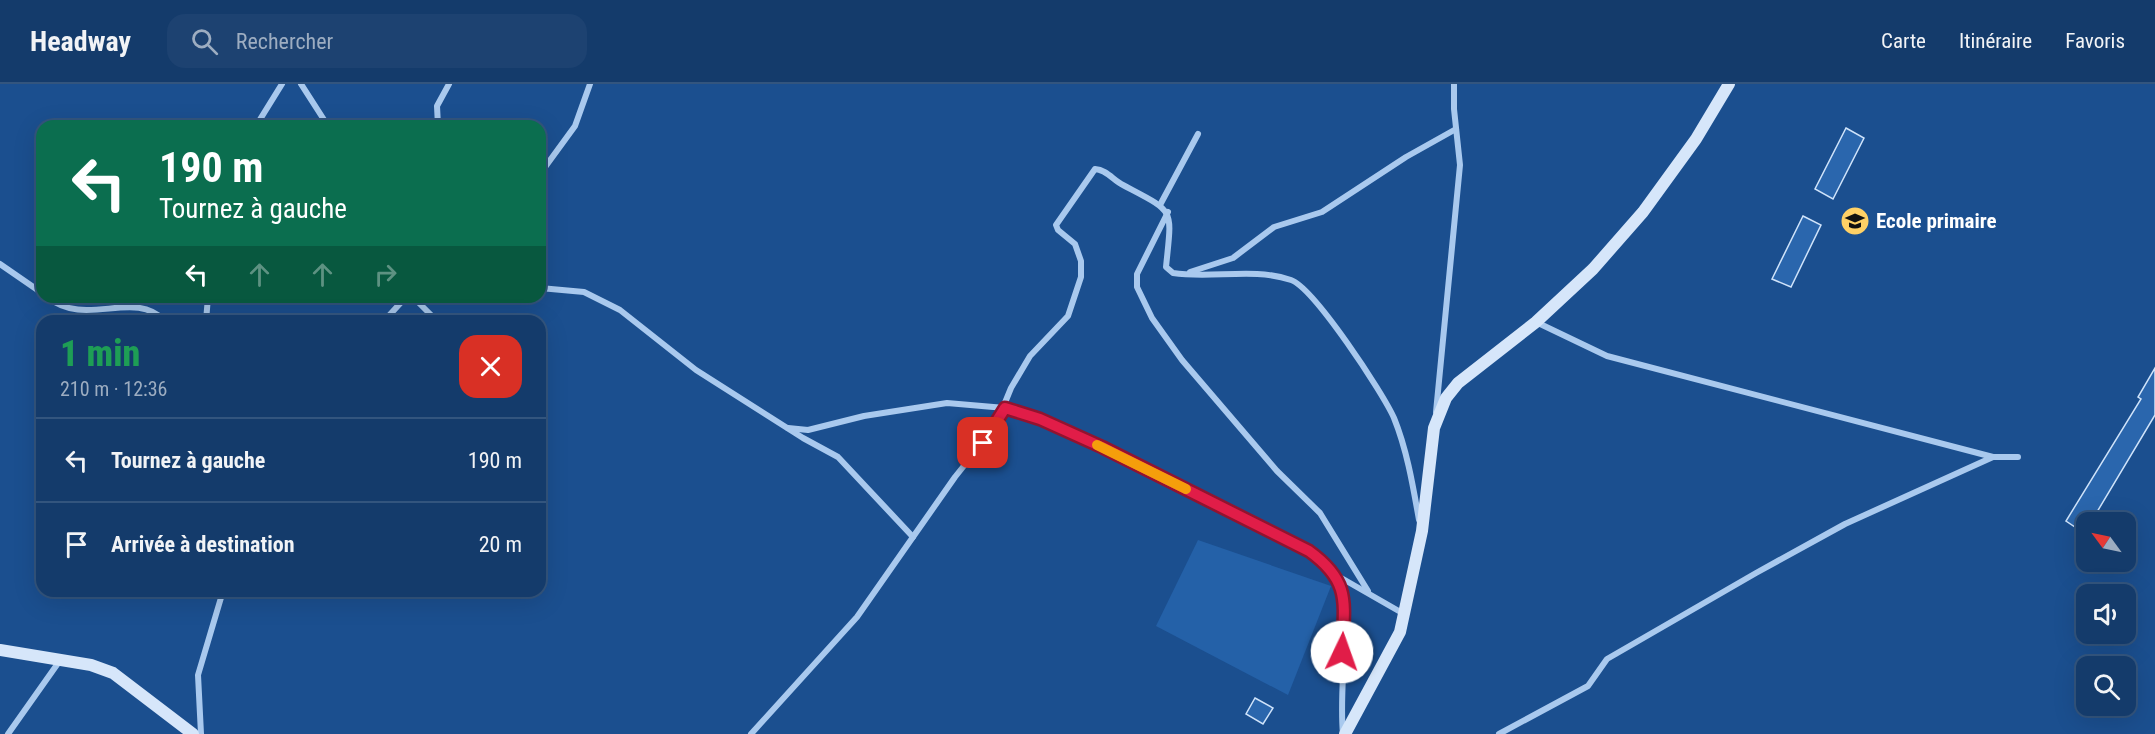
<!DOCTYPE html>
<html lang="fr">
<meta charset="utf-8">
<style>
body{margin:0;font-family:"Roboto Condensed",sans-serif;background:#1d4271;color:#f1f3f6;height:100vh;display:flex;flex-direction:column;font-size:22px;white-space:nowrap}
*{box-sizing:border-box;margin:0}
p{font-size:20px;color:#9dadc1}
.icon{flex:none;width:33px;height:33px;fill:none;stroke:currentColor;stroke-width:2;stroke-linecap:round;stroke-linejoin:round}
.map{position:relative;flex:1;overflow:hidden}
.sheet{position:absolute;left:36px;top:231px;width:510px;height:282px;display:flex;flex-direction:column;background:#143b6b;border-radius:18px;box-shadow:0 6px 24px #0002,0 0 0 2px #33557e}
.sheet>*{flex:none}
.guide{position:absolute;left:36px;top:36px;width:510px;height:183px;border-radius:18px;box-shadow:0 6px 24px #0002,0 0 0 2px #33557e;background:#0b6e4f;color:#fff;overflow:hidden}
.needle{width:39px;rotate:303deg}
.buttons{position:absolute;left:2076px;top:428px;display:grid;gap:12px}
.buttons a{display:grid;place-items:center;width:60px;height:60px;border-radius:12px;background:#143b6b;box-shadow:0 6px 24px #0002,0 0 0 2px #33557e;font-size:30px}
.pin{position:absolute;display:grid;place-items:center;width:51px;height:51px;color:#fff;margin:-26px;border-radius:12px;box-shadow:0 3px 9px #0006}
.me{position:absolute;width:66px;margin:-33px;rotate:3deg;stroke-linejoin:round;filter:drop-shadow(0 0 4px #0008)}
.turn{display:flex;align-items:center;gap:21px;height:126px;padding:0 24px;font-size:27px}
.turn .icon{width:78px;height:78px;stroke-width:2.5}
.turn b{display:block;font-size:42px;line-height:51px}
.lanes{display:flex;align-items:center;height:57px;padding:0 24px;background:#0003;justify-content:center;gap:30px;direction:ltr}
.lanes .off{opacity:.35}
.round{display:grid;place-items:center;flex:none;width:63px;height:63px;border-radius:18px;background:#1d4271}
.overview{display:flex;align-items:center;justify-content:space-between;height:102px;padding:0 24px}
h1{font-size:36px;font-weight:800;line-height:45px;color:#1e9e55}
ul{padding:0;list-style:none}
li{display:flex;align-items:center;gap:18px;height:84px;padding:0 24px;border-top:2px solid #33557e}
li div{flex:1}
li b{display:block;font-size:22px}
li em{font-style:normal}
header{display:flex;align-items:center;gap:36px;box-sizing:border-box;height:84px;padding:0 30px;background:#143b6b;border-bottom:2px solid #33557e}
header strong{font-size:28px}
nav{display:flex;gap:33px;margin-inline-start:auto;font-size:21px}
.search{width:420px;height:54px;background:#1d4271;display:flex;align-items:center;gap:15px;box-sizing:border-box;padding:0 21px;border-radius:18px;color:#9dadc1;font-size:22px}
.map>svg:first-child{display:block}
.green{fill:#2461a8}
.building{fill:#2a66ad;stroke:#cfe3fa;stroke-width:1.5}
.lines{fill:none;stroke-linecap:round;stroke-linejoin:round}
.street{stroke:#a9c9ee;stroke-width:6}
.secondary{stroke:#d6e6fa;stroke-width:12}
.route-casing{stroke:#92132f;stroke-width:15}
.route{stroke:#e11d48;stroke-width:10}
.slow{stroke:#f59e0b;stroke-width:10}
.labels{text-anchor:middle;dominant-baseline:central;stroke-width:6;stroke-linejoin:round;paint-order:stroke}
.poi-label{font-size:21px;font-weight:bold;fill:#fff;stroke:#1b4f8f;text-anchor:start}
</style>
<header>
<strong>Headway</strong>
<div class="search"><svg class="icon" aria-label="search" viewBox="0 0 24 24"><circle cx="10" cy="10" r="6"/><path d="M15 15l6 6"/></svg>Rechercher</div>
<nav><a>Carte</a><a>Itinéraire</a><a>Favoris</a></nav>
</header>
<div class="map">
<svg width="2155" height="650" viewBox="0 0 2155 650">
<rect width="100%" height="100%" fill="#1b4f8f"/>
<path class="green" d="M1198 456 1331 502 1288 611 1156 542Z"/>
<g class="building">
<path d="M1846 44 1864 54 1833 115 1815 105Z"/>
<path d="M1803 132 1821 141 1791 203 1772 195Z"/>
<path d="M2155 284V331L2091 438H2086L2084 449 2066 437 2141 315 2138 313Z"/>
<path d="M1255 614 1273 624 1263 640 1246 630Z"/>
</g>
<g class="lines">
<g class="street">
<path d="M301 0 328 42"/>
<path d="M256 42 282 0"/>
<path d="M438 42 437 22 449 0"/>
<path d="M540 90 575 42 590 0"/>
<path d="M1160 121 1198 50"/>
<path d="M1168 128 1137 190V203L1152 234 1182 276 1277 387 1320 429 1368 507"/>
<path d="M0 180 42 209"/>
<path d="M1190 188 1233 174 1274 143 1322 128 1406 73 1456 45"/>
<path d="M540 204 584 208 620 226 696 286 803 354 838 373 913 453"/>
<path d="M47 213C87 245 133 204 165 237"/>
<path d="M413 213 437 237"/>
<path d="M206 237 208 213"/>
<path d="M384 237 406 213"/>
<path d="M1536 238 1607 272 1993 373H2018"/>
<path d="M1436 328 1460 81 1454 25V0"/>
<path d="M788 344 808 346 864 332 947 319 1005 324 1066 346 1278 449 1309 467 1336 491 1404 530"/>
<path d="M1336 491C1353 539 1338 599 1343 650"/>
<path d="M8 650 61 575"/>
<path d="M201 650 198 591 223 507"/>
<path d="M751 650 857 533 955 393 995 343 1011 304 1030 272 1068 232 1081 193V177L1075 160 1058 146 1056 141 1095 85C1107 86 1113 96 1123 101 1176 129 1172 123 1166 183L1173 189C1212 195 1253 183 1291 196 1314 204 1383 309 1394 334 1407 366 1413 402 1419 436"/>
<path d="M1499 650 1588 602 1607 575 1756 489 1845 440 1993 373"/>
</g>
<g class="secondary">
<path d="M0 566 91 581 113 589 193 650"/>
<path d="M1345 650 1400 548 1422 447 1434 344 1446 314 1458 299 1536 238 1593 185 1643 128 1696 55 1729 0"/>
</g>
</g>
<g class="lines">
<g class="route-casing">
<path id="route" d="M983 359 1005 324 1040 335 1102 363 1309 467C1352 498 1344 520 1342 568"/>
</g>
<use href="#route" class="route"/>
<path class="slow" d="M1097 361 1186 405"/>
</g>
<defs>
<g id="school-disc" transform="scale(1.5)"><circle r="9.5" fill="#ffd166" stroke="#1b4f8f"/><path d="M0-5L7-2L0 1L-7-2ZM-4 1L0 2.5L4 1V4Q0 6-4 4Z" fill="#111"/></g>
</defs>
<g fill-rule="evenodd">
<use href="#school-disc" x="1855" y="137"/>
</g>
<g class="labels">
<g class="poi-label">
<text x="1876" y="137">Ecole primaire</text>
</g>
</g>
</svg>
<div class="buttons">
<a><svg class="needle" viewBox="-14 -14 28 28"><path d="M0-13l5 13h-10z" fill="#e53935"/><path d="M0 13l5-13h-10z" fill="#9dadc1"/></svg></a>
<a><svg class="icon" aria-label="sound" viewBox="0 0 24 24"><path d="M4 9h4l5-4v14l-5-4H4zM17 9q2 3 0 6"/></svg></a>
<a><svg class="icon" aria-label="search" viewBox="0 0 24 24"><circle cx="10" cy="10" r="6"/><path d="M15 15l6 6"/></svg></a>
</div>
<div class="pin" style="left:983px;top:359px;background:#d93025"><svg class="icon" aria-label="arrive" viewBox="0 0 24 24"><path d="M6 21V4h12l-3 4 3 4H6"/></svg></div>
<svg class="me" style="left:1342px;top:568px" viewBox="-20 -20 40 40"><circle r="19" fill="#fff"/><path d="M0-13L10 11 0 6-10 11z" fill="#e11d48"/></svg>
<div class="guide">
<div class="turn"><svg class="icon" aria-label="left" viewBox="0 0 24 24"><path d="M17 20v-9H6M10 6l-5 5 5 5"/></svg><div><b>190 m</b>Tournez à gauche</div></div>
<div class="lanes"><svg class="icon" aria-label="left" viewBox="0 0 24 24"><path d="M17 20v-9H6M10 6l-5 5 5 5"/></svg><svg class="icon off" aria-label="ahead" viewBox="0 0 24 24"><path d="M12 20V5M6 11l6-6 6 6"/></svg><svg class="icon off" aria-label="ahead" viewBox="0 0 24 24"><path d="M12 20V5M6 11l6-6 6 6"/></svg><svg class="icon off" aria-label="right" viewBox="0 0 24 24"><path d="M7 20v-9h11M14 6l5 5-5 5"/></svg></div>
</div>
<section class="sheet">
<div class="overview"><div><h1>1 min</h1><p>210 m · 12:36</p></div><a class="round" style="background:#d93025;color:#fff"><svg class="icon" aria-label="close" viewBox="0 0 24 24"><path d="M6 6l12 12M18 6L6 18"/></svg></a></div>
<ul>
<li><svg class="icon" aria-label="left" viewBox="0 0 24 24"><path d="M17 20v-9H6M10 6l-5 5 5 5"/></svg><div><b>Tournez à gauche</b></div><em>190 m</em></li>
<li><svg class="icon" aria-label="arrive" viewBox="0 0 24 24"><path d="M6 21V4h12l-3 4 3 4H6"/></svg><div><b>Arrivée à destination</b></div><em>20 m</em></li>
</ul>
</section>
</div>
